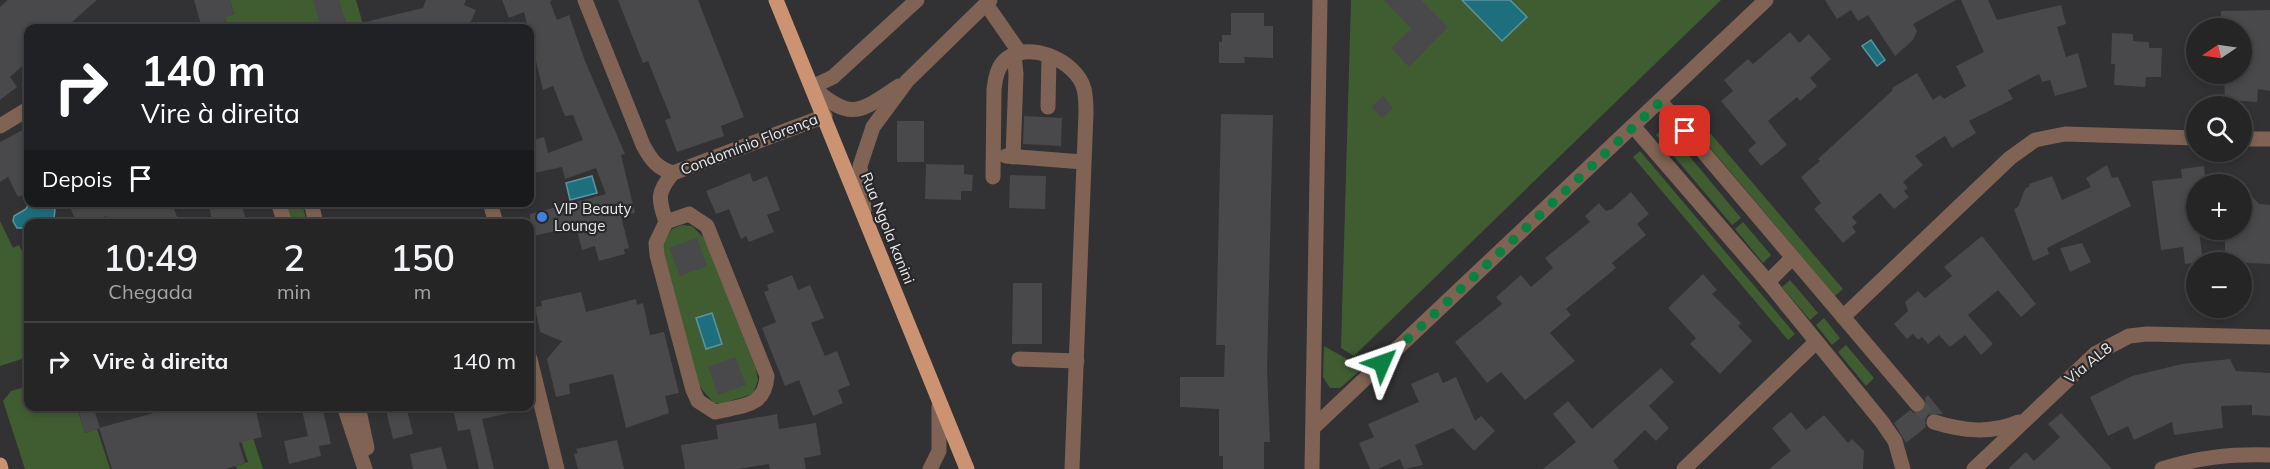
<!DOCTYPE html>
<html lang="pt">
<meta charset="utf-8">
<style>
body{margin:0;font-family:Mulish,sans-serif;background:#2e2d2e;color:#f1f3f6;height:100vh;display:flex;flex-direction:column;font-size:22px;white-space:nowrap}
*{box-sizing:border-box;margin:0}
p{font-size:20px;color:#a4a5a7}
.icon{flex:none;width:33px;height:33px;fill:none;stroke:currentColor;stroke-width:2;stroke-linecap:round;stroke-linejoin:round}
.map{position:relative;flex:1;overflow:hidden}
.drawer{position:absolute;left:24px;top:219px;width:510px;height:192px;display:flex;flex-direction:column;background:#262526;border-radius:12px;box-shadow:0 3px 9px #0003,0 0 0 2px #424243}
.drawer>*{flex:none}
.banner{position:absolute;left:24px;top:24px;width:510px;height:183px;border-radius:12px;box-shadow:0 3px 9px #0003,0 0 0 2px #424243;background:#202124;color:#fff;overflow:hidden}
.needle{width:39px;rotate:257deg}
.fabs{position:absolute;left:2186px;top:18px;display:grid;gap:12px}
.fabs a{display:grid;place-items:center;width:66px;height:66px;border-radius:50%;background:#262526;box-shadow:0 3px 9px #0003,0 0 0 2px #424243;font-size:30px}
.pin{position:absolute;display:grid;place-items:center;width:51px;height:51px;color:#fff;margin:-26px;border-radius:12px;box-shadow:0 3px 9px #0006}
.me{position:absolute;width:66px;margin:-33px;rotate:47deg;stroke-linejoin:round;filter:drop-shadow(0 0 4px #0008)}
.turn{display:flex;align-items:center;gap:21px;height:126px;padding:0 18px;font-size:27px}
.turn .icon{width:78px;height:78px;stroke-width:2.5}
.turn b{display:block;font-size:42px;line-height:51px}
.then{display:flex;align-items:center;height:57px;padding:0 18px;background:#0003;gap:12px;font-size:22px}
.eta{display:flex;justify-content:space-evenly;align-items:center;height:102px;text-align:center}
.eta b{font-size:36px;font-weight:600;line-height:42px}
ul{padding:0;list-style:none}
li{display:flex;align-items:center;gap:18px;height:78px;padding:0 18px;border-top:2px solid #424243}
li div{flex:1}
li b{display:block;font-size:22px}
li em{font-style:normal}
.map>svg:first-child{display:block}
.green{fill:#405d32}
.water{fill:#1e6f7e;stroke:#5b949e;stroke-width:1.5}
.building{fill:#49484a}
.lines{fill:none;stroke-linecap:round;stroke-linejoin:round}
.minor-tunnel{stroke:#4e4d4e;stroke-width:15;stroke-dasharray:15 8;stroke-linecap:butt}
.minor{stroke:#806354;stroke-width:15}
.major{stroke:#cc9373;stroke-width:15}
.route{stroke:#0b8043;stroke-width:10;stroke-dasharray:0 18}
.shop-dot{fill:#3f7fe0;stroke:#282729;stroke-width:2}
.labels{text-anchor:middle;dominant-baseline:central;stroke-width:4.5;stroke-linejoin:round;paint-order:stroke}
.street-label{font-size:15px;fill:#eae9ea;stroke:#282729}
.poi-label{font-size:15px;fill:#eae9ea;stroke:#282729;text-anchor:start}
</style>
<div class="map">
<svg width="2270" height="469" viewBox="0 0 2270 469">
<rect width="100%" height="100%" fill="#323133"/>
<g class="green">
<path d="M230 0H356L364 28H228L225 17 234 14Z"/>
<path d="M1351 0H1721L1354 356 1341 348Z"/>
<path d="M1688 107 1843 289 1835 296 1681 113Z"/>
<path d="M1665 127 1741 218 1732 225 1656 135Z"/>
<path d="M1640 151 1795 334 1788 340 1633 157Z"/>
<path d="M286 203H302L307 223H292Z"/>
<path d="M0 221 13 248 19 245 28 263 22 266 28 281V357L0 366Z"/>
<path d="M1743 222 1771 255 1763 263 1735 229Z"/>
<path d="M682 225 692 226 704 238 756 369 758 380 753 394 723 403H714L699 386 662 245 672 229Z"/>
<path d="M1790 280 1818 313 1810 320 1782 287Z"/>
<path d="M1824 318 1840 338 1832 345 1816 325Z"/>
<path d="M1846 345 1874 378 1866 386 1838 352Z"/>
<path d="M1324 346 1363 368 1340 388H1330L1323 377Z"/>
<path d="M28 386V406L77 407 85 433 97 429 110 469H25L3 401 11 391Z"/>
<path d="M230 407H243L263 469H237L236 466 248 462Z"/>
</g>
<g class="water">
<path d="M1462 0H1510L1527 17 1502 41Z"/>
<path d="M1871 40 1885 60 1877 66 1862 46Z"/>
<path d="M592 176 597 193 570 200 566 183Z"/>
<path d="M29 203H47L55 209 54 219 47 223 34 218 28 228H17L13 221 14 216 26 209Z"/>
<path d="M712 313 722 344 706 349 696 318Z"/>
</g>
<g class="building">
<path d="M8 0H97L65 28H28V61L10 77 17 87 0 100V7Z"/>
<path d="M194 0H230L234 14 225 17 228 28H202Z"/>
<path d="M313 0H339L348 28H321Z"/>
<path d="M426 0H466L464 5 476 10 468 28H361V23L423 8Z"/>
<path d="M502 0H552L550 2 557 20 569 15 585 61 625 154 621 155 635 213 621 216 629 248 624 249 625 254 599 261 595 246 582 250 576 226 530 237V214L606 194 596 168 565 179 562 167 530 174V141L544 137 548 153 583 140 573 115 565 116 553 86 543 90 524 12 509 18Z"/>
<path d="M618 0H698L744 117 721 126 724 136 677 152 665 120 671 118 648 61 643 63Z"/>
<path d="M1384 0H1421L1448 27 1409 67 1391 48 1411 29Z"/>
<path d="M1825 0H1956L1913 24 1917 31 1913 40 1895 56 1868 15 1858 21 1851 10 1837 19Z"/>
<path d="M1961 0H1988L1997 20 2061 5 2066 24 2057 27 2066 57 2078 53 2087 87 2055 96 2050 80 2042 82 2039 74 2008 90 2013 99 1969 121 1976 133 1952 148 1945 136 1915 156 1923 165 1903 182 1908 188 1904 191 1909 197 1894 209 1880 193 1852 217 1857 223 1852 227 1856 232 1843 243 1814 209 1821 203 1801 177 1820 161 1818 159 1893 90 1892 88 1917 73 1933 100 1940 95 1944 99 1966 86 1956 66 1984 52Z"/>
<path d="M2270 10V91L2258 89 2257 102 2225 100 2224 74H2241V28H2221V11Z"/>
<path d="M1231 13H1264V26H1273V58L1244 57 1245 63H1219V42H1222V35H1231Z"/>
<path d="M1790 32 1799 43 1809 34 1831 59 1810 78 1817 86 1800 101 1797 97 1768 121 1787 145 1761 166 1748 150 1756 143 1721 101 1733 91 1724 80 1748 59 1753 64Z"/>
<path d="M2112 33 2133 34V41L2149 42V48H2162L2161 77H2146L2145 87 2114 85 2115 64H2111Z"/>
<path d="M1383 96 1393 108 1382 118 1371 107Z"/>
<path d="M1221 114 1273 115 1267 370 1270 442H1264V469H1223V456H1219V409L1180 407V377H1224L1225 345H1216Z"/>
<path d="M1024 116 1062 118 1061 146 1023 144Z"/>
<rect x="897" y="121" width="27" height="41"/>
<path d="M28 127V192L18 197 8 177 0 182V142Z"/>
<path d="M926 164 964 165V174L973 175 972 191H961V200L925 199Z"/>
<path d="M2107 165 2112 178 2118 177 2131 206 2047 248 2049 254 2033 261 2014 209 2018 207 2025 189 2030 186 2029 184 2052 176 2062 200 2091 187 2086 178Z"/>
<path d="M2204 166 2206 184H2196V230H2199L2203 262 2185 264 2183 247 2161 250 2152 181 2182 178 2181 169Z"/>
<path d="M750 173 753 182 767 176 780 210 767 215 774 232 749 242 746 236 741 239 729 209 716 214 706 191Z"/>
<path d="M1010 175 1046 176 1045 209 1009 208Z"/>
<path d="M2241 184 2259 204 2270 205V264L2225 262V230H2241Z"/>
<path d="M1631 192 1649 214 1637 224 1646 235 1612 263 1616 268 1566 309 1571 315 1550 333 1575 361 1525 400 1501 372 1487 383 1455 342 1502 304 1496 297 1521 275 1531 287 1553 268 1545 258 1590 222 1585 216 1599 203 1606 211 1612 209Z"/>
<path d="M68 202H171L180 224H110L106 216 89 224H77Z"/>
<path d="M208 202H241L247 224H213Z"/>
<path d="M1982 236 2036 304 2021 317 1998 290 1968 315 1993 344 1981 355 1965 335 1950 347 1939 335 1928 344 1922 337 1918 340 1913 334 1907 339 1894 324 1908 311 1905 302 1918 291 1925 298 1952 276 1944 267Z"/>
<path d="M697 238 707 266 680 276 669 248Z"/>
<path d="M2082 243 2091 262 2070 272 2060 248Z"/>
<path d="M1703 274 1717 290 1712 294 1741 323 1738 326 1752 341 1720 374 1690 344 1696 338 1668 308Z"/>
<path d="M792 275 798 290 810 285 824 318 811 323 825 356 837 351 850 385 838 390 843 403 813 416 799 380 785 386 762 328 776 322 764 292 769 290 767 285Z"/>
<path d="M1013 283H1042V344H1012Z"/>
<path d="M581 292 586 312 636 299 637 305 643 303 650 335 664 332 679 393 665 396 669 413 626 428 613 374 569 384 570 394 556 397 547 359 562 341 540 332 535 307 542 306 541 301Z"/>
<path d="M735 357 746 385 718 395 708 367Z"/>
<path d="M2230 359 2236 371 2270 373V416L2252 415V405L2221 406 2223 428 2174 435 2172 422 2134 440 2128 426 2108 436 2090 397 2132 376 2182 364Z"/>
<path d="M1661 368 1674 382 1649 406 1669 428 1656 441 1645 430 1613 461 1619 469H1543L1576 442 1553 414 1568 401 1592 429Z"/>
<path d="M1438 372 1443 383 1456 377 1475 421 1481 416 1495 431 1474 451 1453 428 1415 445 1423 465 1404 469 1400 459 1378 469H1370L1359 443 1374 437 1368 424 1419 402 1411 384Z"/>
<path d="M1928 395 1943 414 1928 415 1925 420 1926 427 1906 443 1894 423 1910 410 1914 413 1923 412 1926 407 1925 398Z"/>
<path d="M77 406H93L100 428 85 433Z"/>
<path d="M179 406H219L220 411 228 408 230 413 255 407 262 437 239 443 245 463 226 469H112L99 428Z"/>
<path d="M301 406H322L331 444 319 446 321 456 289 464 284 441 308 436Z"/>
<path d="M385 406H406L413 434 393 439Z"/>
<path d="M452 406H508L509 413 482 419 494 469H479L470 429 458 431Z"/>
<path d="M1791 412 1806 430 1824 415 1848 443 1852 439 1864 451 1863 469H1769L1791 451 1772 428Z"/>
<path d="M2061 413 2112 469H2008L2026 452 2034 461 2060 437 2048 424Z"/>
<path d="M777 414 779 429 816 423 821 455 804 458 806 469H770L769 464 738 469H685L681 445 718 439 716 425Z"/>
<path d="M617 440 624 469H578L574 454 578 453 576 449Z"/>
<path d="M441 447 447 469H413L410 454Z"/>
</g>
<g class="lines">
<path class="minor-tunnel" d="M1917 404 1934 422"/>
<g class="minor">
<path d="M585 0 643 145C651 160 657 168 673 173 657 192 658 198 666 222"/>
<path d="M986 4 1020 53"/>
<path d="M899 86C859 112 852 122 812 87L833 77 917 0"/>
<path d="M1660 101 1917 404"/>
<path d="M1048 107 1049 56"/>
<path d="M0 126 28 109"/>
<path d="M1633 126 1768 282 1882 422 1895 441 1903 469"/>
<path d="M2241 139H2270"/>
<path d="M1006 156 1083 162"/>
<path d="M1013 157 1016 74 1014 55"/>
<path d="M673 173 825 116"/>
<path d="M993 177 994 89C995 80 997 69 1003 62 1025 38 1077 60 1084 89 1086 97 1086 105 1086 113L1072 469"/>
<path d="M278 202 285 224"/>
<path d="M311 202 316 224"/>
<path d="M490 202 496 224"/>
<path d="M864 210 860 166 873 127 907 81 990 0"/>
<path d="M689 214 707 226 767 376C765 408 742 405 715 412L698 401 693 390 657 255 656 243 666 222Z"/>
<path d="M1768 282 1792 258"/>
<path d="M1843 317 2010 158 2035 140 2065 134 2196 138"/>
<path d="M530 359 557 469"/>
<path d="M1019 359 1077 361"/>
<path d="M344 406 365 469"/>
<path d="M358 406 367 448"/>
<path d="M1934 422C1963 431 1991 434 2019 422"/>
<path d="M1315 426 1766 0"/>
<path d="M930 469 939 451V406"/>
<path d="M1312 469 1320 0"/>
<path d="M1684 469 1816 342"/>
<path d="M1974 469 2095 354 2129 336 2147 334 2270 337"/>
<path d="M2162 469C2199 457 2231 454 2270 455"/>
</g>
<g class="major">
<path d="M776 0 967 469"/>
<path d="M0 465 1 469"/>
</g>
</g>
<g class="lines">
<path class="route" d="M1382 363 1660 102 1685 131"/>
</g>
<circle class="shop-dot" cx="542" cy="217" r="6"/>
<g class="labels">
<g class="street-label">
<text transform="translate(749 144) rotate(-21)">Condomínio Florença</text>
<text transform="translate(888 228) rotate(68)">Rua Ngola kanini</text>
<text transform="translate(2088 363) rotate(-39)">Via AL8</text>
</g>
<g class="poi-label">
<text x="554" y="208">VIP Beauty<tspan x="554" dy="17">Lounge</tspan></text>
</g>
</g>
</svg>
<div class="fabs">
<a><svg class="needle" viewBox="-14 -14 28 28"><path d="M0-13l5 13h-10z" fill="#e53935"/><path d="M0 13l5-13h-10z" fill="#a4a5a7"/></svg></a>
<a><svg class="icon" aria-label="search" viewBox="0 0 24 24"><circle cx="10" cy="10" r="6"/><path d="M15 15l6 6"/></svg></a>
<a>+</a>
<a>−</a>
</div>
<div class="pin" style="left:1685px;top:131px;background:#d93025"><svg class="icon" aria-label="arrive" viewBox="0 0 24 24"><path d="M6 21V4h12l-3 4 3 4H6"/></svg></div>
<svg class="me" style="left:1382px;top:363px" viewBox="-20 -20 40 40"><path d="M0-17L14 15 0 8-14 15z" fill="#0b8043" stroke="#fff" stroke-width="4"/></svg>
<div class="banner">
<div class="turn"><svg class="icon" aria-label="right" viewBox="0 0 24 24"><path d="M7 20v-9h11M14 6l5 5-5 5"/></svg><div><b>140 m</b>Vire à direita</div></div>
<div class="then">Depois<svg class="icon" aria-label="arrive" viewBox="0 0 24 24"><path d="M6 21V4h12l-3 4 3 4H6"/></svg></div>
</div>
<section class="drawer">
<div class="eta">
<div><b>10:49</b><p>Chegada</p></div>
<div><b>2</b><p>min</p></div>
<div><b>150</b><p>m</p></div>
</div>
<ul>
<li><svg class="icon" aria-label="right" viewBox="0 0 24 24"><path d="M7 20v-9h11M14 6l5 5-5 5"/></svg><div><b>Vire à direita</b></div><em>140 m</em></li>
</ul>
</section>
</div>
